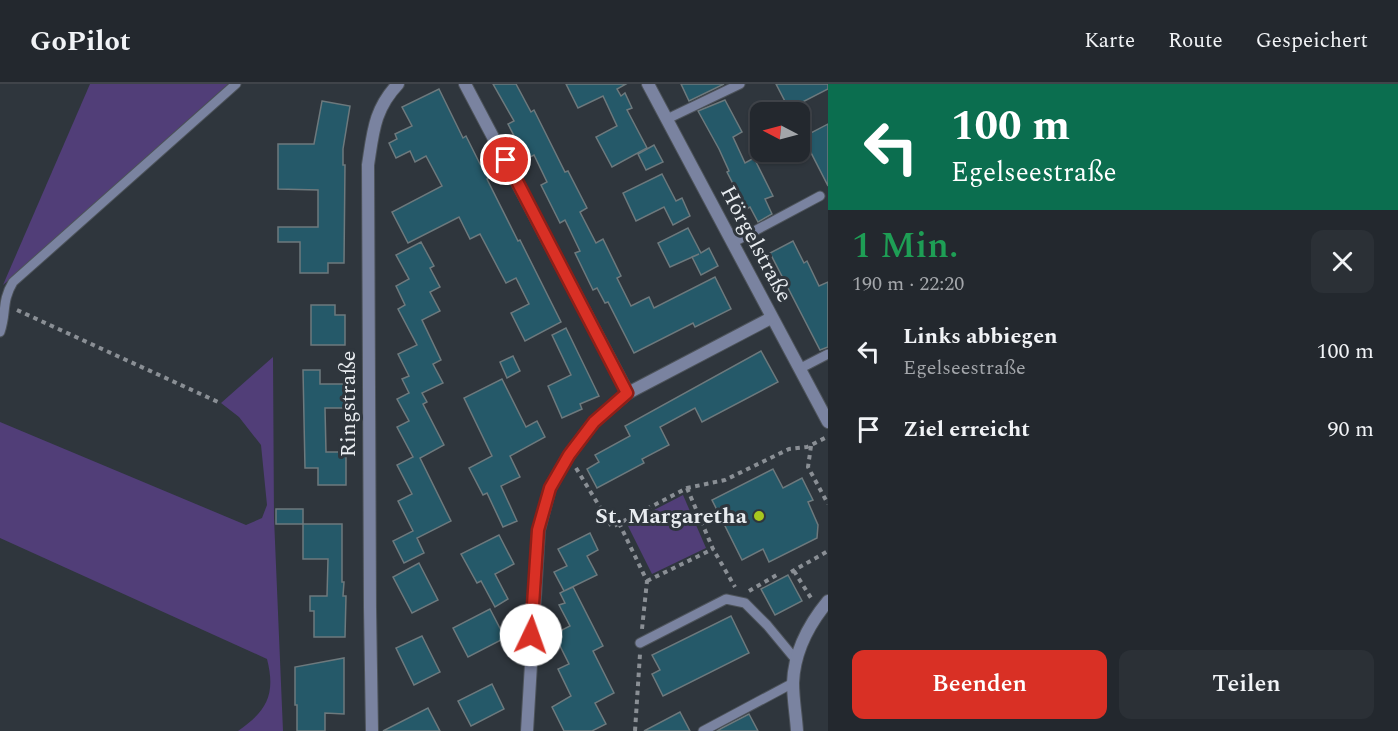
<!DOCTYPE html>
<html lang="de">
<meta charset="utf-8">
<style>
body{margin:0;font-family:Spectral,serif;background:#2b3036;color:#f1f3f6;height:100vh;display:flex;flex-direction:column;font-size:22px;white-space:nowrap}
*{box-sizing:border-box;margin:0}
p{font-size:20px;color:#a3a6aa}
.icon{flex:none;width:33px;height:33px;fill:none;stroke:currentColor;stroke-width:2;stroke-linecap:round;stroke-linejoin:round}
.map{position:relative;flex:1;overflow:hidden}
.details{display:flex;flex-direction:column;background:#23282e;width:570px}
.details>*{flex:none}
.guide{background:#0b6e4f;color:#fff;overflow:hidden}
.needle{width:39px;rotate:276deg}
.buttons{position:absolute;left:750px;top:18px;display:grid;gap:12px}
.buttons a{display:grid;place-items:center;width:60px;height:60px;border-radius:12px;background:#23282e;box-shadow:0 2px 4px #0004,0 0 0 2px #40444a;font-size:30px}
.pin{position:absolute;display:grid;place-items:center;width:51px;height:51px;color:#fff;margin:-26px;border:3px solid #fff;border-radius:50%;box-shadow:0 2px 6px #0007}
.me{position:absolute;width:66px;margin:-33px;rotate:3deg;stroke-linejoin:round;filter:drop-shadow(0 0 4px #0008)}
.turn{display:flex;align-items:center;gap:21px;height:126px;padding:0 24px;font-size:27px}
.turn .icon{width:78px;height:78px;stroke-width:2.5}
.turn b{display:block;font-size:42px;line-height:51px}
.round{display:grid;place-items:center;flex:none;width:63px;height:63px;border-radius:12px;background:#2b3036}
.overview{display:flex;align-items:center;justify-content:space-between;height:102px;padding:0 24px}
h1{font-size:36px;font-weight:600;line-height:45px;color:#1e9e55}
.action{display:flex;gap:12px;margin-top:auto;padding:12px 24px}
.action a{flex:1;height:69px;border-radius:12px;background:#d93025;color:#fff;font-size:24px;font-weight:600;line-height:69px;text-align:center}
.action a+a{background:#2b3036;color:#f1f3f6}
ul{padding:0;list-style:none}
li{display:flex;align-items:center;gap:18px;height:78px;padding:0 24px}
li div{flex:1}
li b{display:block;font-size:22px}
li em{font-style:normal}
header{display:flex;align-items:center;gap:36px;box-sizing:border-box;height:84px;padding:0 30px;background:#23282e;border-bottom:2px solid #40444a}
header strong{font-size:28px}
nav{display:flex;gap:33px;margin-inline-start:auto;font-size:21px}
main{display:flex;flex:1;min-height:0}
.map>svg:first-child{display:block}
.green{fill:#513e78}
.building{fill:#255969;stroke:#6d797d;stroke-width:1.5}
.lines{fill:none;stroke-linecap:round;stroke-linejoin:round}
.lane-casing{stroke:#4d535a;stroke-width:11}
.street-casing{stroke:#4d535a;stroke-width:14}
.path{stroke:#8a8f95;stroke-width:4;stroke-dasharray:4.5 4.5;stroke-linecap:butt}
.lane{stroke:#7a83a0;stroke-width:9}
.street{stroke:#7a83a0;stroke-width:12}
.route-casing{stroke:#8d1f18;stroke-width:15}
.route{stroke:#d93025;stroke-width:10}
.poi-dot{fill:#a7c71e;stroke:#2f363d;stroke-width:2}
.labels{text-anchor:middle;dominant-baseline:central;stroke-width:6;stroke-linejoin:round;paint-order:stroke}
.street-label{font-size:22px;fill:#e8ecf0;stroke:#2f363d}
.poi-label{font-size:22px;font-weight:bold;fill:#e8ecf0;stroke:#2f363d;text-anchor:end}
</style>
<header>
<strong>GoPilot</strong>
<nav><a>Karte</a><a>Route</a><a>Gespeichert</a></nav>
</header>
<main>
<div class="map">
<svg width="828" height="647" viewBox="0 0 828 647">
<rect width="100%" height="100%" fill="#2f363d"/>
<g class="green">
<path d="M90 0H228L3 201Z"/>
<path d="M273 273 274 434 283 647H238C267 627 276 610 267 575L0 454V338L246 441 262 434 267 421 261 361 239 333 221 319Z"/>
<path d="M683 411 706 464 652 490 627 440Z"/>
</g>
<g class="building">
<path d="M493 0H516L531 28 534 26 565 88 568 87 587 124 580 128 596 159 603 155 621 192 617 194 631 222 649 213 654 224 715 193 731 225 695 243 693 239 634 269 608 218 605 219 597 204 593 206 575 169 580 167 565 136 560 139 541 101 547 98 534 71 526 75 508 40 514 37Z"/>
<path d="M566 0H626L617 5 621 12 625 9 632 24 627 26 647 64 612 83 596 53 617 42 603 12 578 24Z"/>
<path d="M681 0H724L689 17Z"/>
<path d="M776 0H828V5L789 25Z"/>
<path d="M439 5 463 54 466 52 480 80 484 79 491 93 487 95 518 157 520 156 561 238 525 257 511 229 529 220 516 194 506 199 480 150 470 155 459 133 408 159 392 128 442 102 426 72 415 78 410 67 396 74 389 59 397 55 395 50 412 42 402 23Z"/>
<path d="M725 16 742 48 733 53 745 79 754 74 773 112 765 115 772 130 758 138 750 123 746 125 727 88 729 87 719 65 698 27Z"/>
<path d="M322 17 350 22 343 65V81H345L344 179H328V189H300V158H278V143H318V106L278 105V60H314Z"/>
<path d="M828 40V102L803 53Z"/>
<path d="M654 61 663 78 646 86 638 70Z"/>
<path d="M662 90 676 117 682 114 690 132 673 141 664 123 636 137 623 109Z"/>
<path d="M688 144 701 169 709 164 718 182 701 191 692 173 699 170 670 183 658 159Z"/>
<path d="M793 157 804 179 807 177 819 202 828 198V263L820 266 770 169Z"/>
<path d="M421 158 434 182 430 184 440 203 430 208 440 227 422 236 441 276 433 280 443 299 422 309 427 318 423 320 444 361 420 374 451 437 417 454 424 469 404 479 393 457 413 447 398 417 412 410 397 381 413 373 397 343 409 337 397 315 409 309 402 295 409 292 398 270 417 261 398 225 405 221 396 202 409 195 396 171Z"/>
<path d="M311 221H335V231H345V261H311Z"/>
<path d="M566 244 599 312 580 320 582 325 562 334 548 302 571 291 552 251Z"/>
<path d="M761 267 778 298 702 338 695 324 660 343 669 361 642 375 644 379 597 404 587 385 599 378 595 371 630 352 625 342Z"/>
<path d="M513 272 520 287 507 294 500 278Z"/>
<path d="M303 286H320V300H345V324H325L326 368H346V401H318V384H305Z"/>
<path d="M502 295 526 343 537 337 545 353 510 372 520 393 501 402 517 437 503 443 487 409 483 411 469 384 492 372 464 314Z"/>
<path d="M773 385 783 404 802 394 813 416 808 418 818 441 817 454 769 478 763 465 742 476 712 416Z"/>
<rect x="276" y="425" width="27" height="15"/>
<path d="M303 440H342V498H344L343 512H346L345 553H314V527H310V512H327L328 475H303Z"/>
<path d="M590 449 598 466 587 472 597 491 564 507 573 503 603 562 593 567 614 609 595 619 606 640 592 647H564L552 623 571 612 558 585 569 580 554 550 570 542 559 521 565 519 560 509 564 507 554 488 567 482 558 465Z"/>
<path d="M499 451 514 480 495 490 508 515 495 523 481 497 477 499 461 470Z"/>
<path d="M419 479 438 516 412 529 393 493Z"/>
<path d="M788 491 802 517 775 531 761 505Z"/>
<path d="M490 525 505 554 468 573 453 544Z"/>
<path d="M731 532 749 569 663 612 652 590 660 586 652 571Z"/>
<path d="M422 552 440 588 414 601 396 564Z"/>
<path d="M344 574V630L325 629V647H297V621H295V583Z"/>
<path d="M492 600 504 625 471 642 458 617Z"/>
<path d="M428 624 440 647H383Z"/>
<path d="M680 628 690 647H644Z"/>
<path d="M749 630 758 647H717L722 644Z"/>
</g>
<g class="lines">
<g class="lane-casing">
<g id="lane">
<path d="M667 35 740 0"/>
<path d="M732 159 820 112"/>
<path d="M0 248C7 228 1 218 13 198L236 0"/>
<path d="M799 285 828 270"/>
<path d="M640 559 726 515 745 519 767 541 796 576"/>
<path d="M703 647 793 599"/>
</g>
</g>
<g class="street-casing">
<g id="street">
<path d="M465 0 628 309"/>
<path d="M648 0 828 338"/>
<path d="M372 647 370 524 368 81C373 49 374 25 398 0"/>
<path d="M527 647 539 446 550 404 569 371 594 338 628 309 771 234"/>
<path d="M797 647C796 631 793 615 793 599 794 569 809 540 828 517"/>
</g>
</g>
<g class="path">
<path d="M17 226 218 318"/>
<path d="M811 362 808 383 828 420"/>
<path d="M576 384 612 443 687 404 725 396 789 365 807 363 827 353"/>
<path d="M687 404 713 465 735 503"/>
<path d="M619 439 647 497 642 545"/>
<path d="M794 487 811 514"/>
<path d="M791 488 828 467"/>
<path d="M647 497 713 465"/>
<path d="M749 507 780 489"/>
<path d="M635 647 640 570"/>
</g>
<use href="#lane" class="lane"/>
<use href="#street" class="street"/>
</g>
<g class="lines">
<g class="route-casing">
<path id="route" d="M506 76 627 309 594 338 569 371 550 404 538 446 531 551"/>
</g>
<use href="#route" class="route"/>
</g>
<circle class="poi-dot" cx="759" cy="432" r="6"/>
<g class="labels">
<g class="street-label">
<text transform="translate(756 160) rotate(62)">Hörgelstraße</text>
<text transform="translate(348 320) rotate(-90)">Ringstraße</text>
</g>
<g class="poi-label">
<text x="747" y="432">St. Margaretha</text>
</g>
</g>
</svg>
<div class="buttons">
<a><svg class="needle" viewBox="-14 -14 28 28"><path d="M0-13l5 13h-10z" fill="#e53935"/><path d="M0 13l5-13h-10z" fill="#a3a6aa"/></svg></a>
</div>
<div class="pin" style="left:506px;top:76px;background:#d93025"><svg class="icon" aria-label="arrive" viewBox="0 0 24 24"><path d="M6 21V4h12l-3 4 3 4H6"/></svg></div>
<svg class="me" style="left:531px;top:551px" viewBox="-20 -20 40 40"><circle r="19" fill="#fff"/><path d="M0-13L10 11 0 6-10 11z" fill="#d93025"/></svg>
</div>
<section class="details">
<div class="guide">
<div class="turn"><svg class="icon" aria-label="left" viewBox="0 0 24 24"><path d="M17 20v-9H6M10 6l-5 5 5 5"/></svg><div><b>100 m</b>Egelseestraße</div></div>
</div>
<div class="overview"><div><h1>1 Min.</h1><p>190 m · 22:20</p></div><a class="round"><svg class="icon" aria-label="close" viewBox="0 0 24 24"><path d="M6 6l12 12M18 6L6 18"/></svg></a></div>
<ul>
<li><svg class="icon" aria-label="left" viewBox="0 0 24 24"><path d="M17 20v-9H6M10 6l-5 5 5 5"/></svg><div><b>Links abbiegen</b><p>Egelseestraße</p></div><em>100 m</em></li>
<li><svg class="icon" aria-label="arrive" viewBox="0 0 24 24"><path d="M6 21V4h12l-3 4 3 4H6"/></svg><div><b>Ziel erreicht</b></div><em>90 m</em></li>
</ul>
<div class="action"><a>Beenden</a><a>Teilen</a></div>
</section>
</main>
